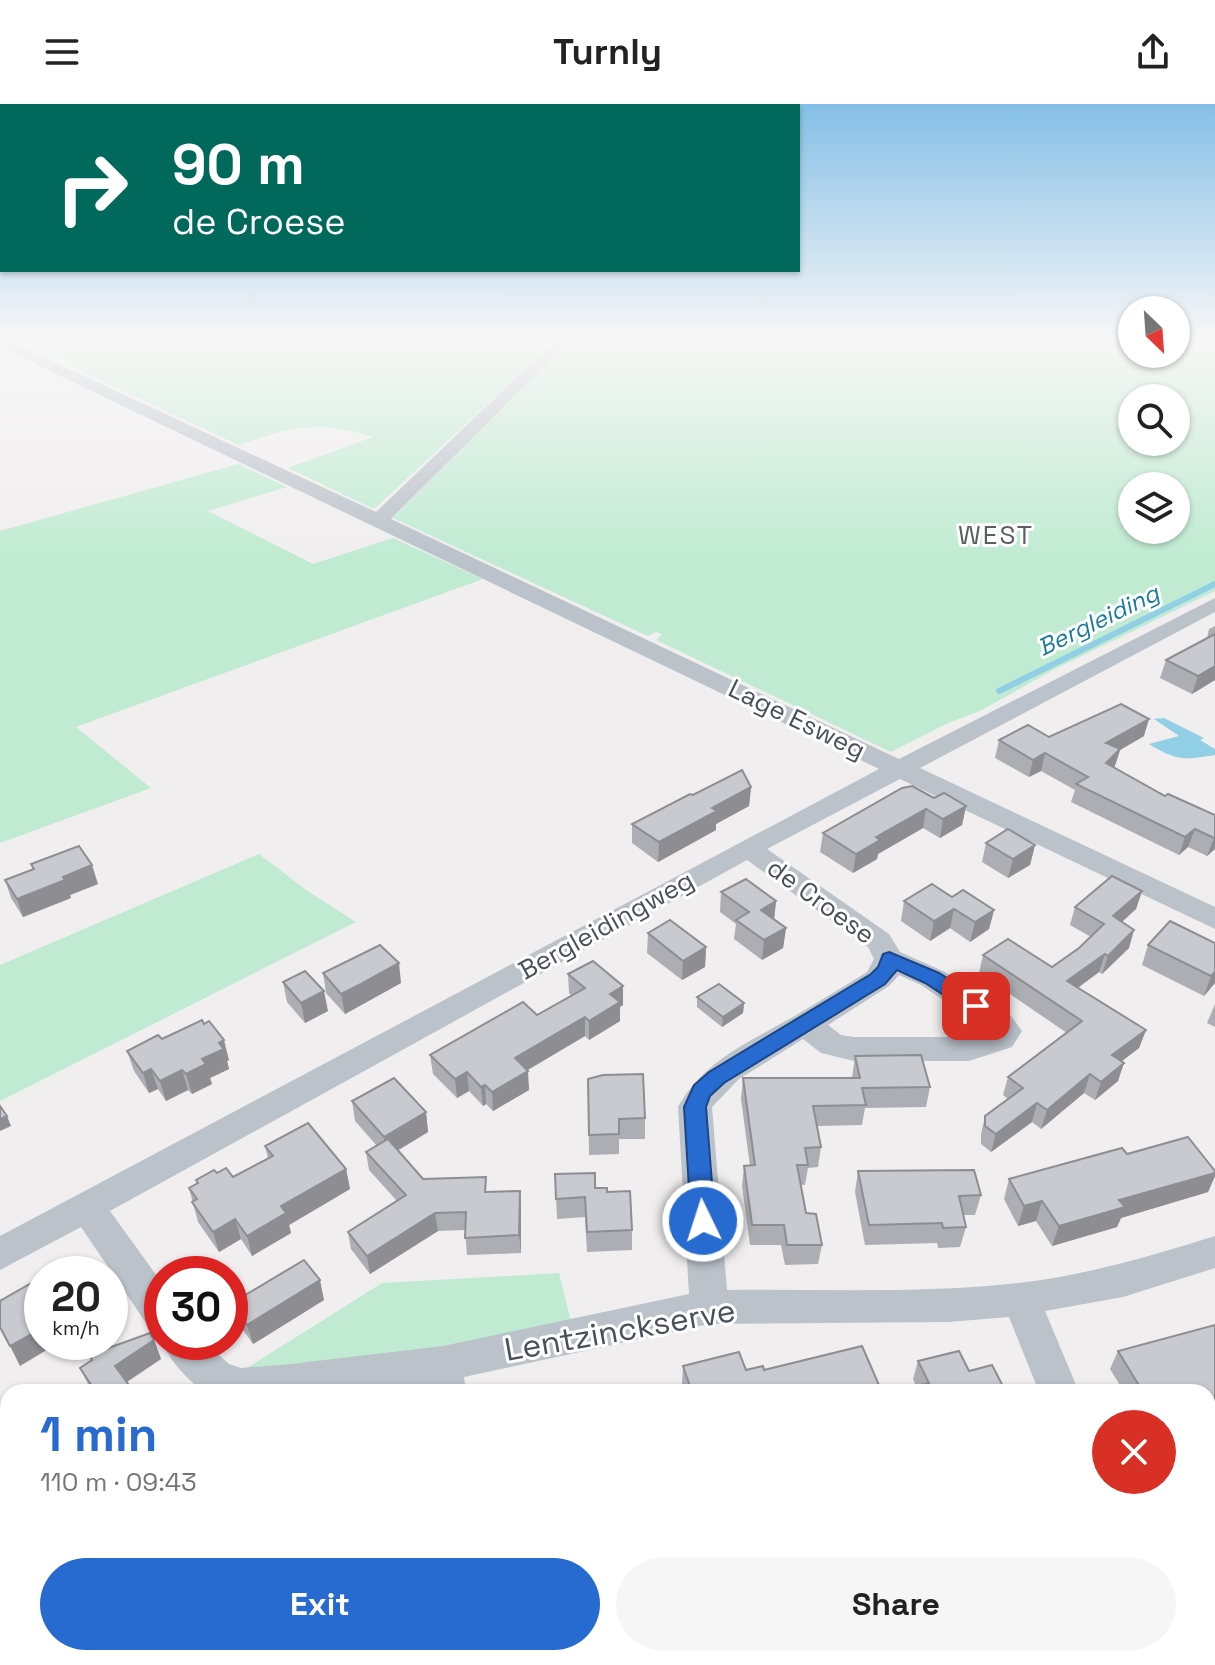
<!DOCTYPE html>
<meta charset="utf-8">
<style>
body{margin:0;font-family:"Space Grotesk",sans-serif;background:#f6f6f6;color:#222;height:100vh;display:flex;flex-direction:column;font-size:30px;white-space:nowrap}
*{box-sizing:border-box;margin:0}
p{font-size:26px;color:#767676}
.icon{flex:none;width:44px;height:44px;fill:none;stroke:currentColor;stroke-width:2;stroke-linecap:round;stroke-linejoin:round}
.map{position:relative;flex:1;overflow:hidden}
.side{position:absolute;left:0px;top:1280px;width:1216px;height:282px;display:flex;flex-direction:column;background:#fff;border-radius:24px 24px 0 0;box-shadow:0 2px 6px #0004}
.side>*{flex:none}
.top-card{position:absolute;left:0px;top:0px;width:800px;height:168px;box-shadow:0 2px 6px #0004;background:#00695c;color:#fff;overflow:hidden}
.needle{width:52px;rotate:155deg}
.controls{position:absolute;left:1118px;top:192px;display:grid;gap:16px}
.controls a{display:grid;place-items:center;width:72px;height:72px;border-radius:50%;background:#fff;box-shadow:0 2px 6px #0004;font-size:40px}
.speed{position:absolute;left:24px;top:1152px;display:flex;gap:16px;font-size:40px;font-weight:700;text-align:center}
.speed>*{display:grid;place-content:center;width:104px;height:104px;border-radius:50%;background:#fff;box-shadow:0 2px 6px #0004;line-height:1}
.speed small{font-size:20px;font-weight:400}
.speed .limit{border:12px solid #d22;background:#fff;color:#111}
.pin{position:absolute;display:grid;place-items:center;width:68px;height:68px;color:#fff;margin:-34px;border-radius:16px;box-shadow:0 4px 12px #0006}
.me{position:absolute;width:88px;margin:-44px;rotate:356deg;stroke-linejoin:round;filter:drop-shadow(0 0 6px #0008)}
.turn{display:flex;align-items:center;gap:28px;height:168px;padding:0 40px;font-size:36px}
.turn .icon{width:104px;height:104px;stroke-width:2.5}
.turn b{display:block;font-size:56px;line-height:68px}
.round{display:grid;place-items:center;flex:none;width:84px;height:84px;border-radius:42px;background:#f6f6f6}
.overview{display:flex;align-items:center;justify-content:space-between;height:136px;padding:0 40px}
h1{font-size:48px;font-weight:700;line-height:60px;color:#286bd0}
.button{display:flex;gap:16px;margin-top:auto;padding:16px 40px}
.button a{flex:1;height:92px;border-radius:48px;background:#286bd0;color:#fff;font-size:32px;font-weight:700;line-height:92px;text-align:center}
.button a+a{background:#f6f6f6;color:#222}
header{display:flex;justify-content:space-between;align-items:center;height:104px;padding:0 40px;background:#fff;font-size:36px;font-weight:700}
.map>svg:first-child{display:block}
.green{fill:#c0ebd2;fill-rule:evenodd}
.water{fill:#90cfe4}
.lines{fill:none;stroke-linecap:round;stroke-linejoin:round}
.stream{stroke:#90cfe4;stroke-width:6}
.minor{fill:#bbc2ca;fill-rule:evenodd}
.wall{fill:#adaeb3}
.shaded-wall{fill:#8d8d92}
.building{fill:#c9cad0;stroke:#8d8d92;stroke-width:2}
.route{fill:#286bd0;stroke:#1a4687;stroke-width:2}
.labels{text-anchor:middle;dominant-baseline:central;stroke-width:6;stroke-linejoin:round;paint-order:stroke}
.far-water-label{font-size:24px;font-style:italic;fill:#187b9c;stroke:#fff}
.far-quarter-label{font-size:26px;letter-spacing:2px;fill:#5b5e62;stroke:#fff}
.street-label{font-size:26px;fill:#48505a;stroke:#fff}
.near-street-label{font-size:32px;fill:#48505a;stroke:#fff}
</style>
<header><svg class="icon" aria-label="menu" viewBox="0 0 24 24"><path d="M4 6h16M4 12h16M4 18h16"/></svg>Turnly<svg class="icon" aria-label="share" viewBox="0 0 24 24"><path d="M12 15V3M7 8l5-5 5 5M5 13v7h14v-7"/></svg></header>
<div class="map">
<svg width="1215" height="1561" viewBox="0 0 1215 1561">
<rect width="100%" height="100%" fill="#f0eeee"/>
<g class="green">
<path d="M55 233H457L464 236 504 233 510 234 499 237 510 244 546 246 374 405 288 364 373 333C316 316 294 322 239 341L74 264 66 257 34 241Z"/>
<path d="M574 233H1132V250H1176V233H1215V487L1053 566 982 606 946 620 891 648 656 536 662 530 656 528 648 532 393 414ZM1132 294H1176V338H1132ZM1132 382H1176V426H1132Z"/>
<path d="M238 360 287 383 208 407 313 460 393 434 483 475 76 623 151 684 0 739V427Z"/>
<path d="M259 750 309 788 356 818 0 997V861Z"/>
<path d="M559 1169 571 1217 436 1246 239 1269 382 1179Z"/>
</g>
<path class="water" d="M1164 614 1204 634 1200 636 1215 645V651C1183 656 1177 657 1149 640L1179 632 1154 615Z"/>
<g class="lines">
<path class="stream" d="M999 587 1215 480"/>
<g class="minor">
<path d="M0 233 376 408 559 233H574L391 415 899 655 1215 494V508L920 664 1215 803V825L900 675 767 745 889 830 900 848 943 867 1008 908 1022 927 1012 943 969 957H854L821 949 803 935 739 975 712 1003 727 1186C824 1185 923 1190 1019 1179 1087 1171 1151 1152 1215 1132V1164L1123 1193 1045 1207 1079 1288H1039L1009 1213 948 1218 709 1220 464 1273 466 1288H426L425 1280 360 1288H203C186 1273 171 1259 162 1238V1237L204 1238 229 1260 241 1264 291 1260 443 1242 689 1190 678 1003C704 956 749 938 793 913 818 898 843 883 867 868L874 855 868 843 747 756 110 1107 162 1179V1227L148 1222 81 1123 0 1166V1132L879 665 0 243ZM899 871 921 881 989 927 969 933H854L841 931 828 921 889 882Z"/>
<path d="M454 1554H500L501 1561H455Z"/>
<path d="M1140 1554H1186L1188 1561H1142Z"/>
</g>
</g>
<g class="wall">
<path d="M1215 522V576L1192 590 1160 574 1166 556 1207 534 1209 525Z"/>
<path d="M1144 632 1120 646 1114 664 1165 692 1215 711V745L1207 752 1188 743 1179 751 1071 698 1075 686 1041 667 1029 673 995 654 999 636Z"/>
<path d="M751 683 749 702 716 720V726L658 758 632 739V720L693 691Z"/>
<path d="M934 694 966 702 962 721 940 734 923 724 878 750 877 755 853 769 820 748 823 729Z"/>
<path d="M986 739 1035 741 1030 761 1008 774 982 758Z"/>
<path d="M31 760 98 780 70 791 71 794 23 813 11 794 5 776 33 766Z"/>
<path d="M1142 787 1136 805 1122 818 1129 844 1102 870 1099 868 1078 884 1146 926 1139 944 1122 957 1118 977 1095 996 1084 989 1041 1025 1032 1018 991 1048 981 1040V1030L985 1012 1008 995 1003 991 1008 973 1067 929 979 869 983 851 1052 863 1079 844 1091 833 1070 821 1075 803Z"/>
<path d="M721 788 776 797 774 816 786 824 783 844 762 856 734 835 736 820 720 808Z"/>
<path d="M952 793 994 806 989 825 970 838 950 824 930 837 901 817 904 797Z"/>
<path d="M648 829 706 843 705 863 682 876 647 849Z"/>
<path d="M1215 839V879L1204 892 1142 861 1148 841Z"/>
<path d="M323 869 401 879 345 910 326 889Z"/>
<path d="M568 870 623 901 620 903V917L589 936 585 932 527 966 529 986 493 1007 486 1000 483 1002 469 987 457 994 433 970 430 951 537 911 572 892 569 889Z"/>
<path d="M283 878 328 907 305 919 287 898Z"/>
<path d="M697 893 744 899 743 909 722 923 697 903Z"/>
<path d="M1215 900V923L1207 919Z"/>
<path d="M162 935 229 956 227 957 229 965 210 974 212 980 192 990 188 986 166 997 158 985 149 989 134 967 127 947Z"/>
<path d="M855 952 930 983 926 1003 865 1004 862 1021 817 1022 821 1043 818 1063 808 1064 805 1081H801L806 1109 822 1141 818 1160 785 1161 781 1141H750L742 1082 744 1062H750L741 995 743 974H852Z"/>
<path d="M588 975 645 1014V1035H619V1050L589 1051Z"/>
<path d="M352 997 426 1008 428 1028 398 1046 423 1075 487 1088 521 1105V1149L467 1151 465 1126 438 1127 370 1170 351 1145 348 1128 397 1097 369 1066 366 1048 377 1042 355 1017Z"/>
<path d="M265 1042 346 1065 350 1085 289 1121 291 1129 252 1152 241 1135 219 1148 198 1118 189 1084 197 1080 196 1076 217 1069 233 1073 268 1054Z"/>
<path d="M1127 1050 1215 1067V1072L1208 1088 1121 1114 1117 1123 1052 1142 1036 1117 1018 1122 1004 1095 1009 1075Z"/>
<path d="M858 1067 981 1091 975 1111H963L966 1123 960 1143 938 1144 937 1139 865 1141 855 1088Z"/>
<path d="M555 1070 607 1088 632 1126V1146L587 1148 585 1113 557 1115Z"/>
<path d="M324 1196 253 1240 238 1219 232 1199Z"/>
<path d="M1215 1221V1441L1208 1429V1288H1124L1110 1265 1118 1247Z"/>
<path d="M154 1236 161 1255 127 1278 134 1288H92L80 1264 91 1256 89 1251Z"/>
<path d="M918 1257 969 1267 916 1282 913 1275Z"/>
<path d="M683 1262 746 1266H764L882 1288H685L682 1280Z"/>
<path d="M780 1554H899L902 1561H783Z"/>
<path d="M952 1554H1047L1050 1561H955Z"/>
</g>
<g class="shaded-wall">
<path d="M1215 562V576L1192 590 1198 572Z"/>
<path d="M1149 615 1144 632 1120 646 1115 662 1101 677 1106 639Z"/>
<path d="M1045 649 1041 667 1029 673 1033 656Z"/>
<path d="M751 683 749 702 716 720V726L658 758 659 738 712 704Z"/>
<path d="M966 702 962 721 940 734 943 715Z"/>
<path d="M926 705 923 724 878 750 877 755 853 769 856 750 876 733Z"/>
<path d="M1195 725 1188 743 1179 751 1185 733Z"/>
<path d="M1215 733V745L1207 752 1214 734Z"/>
<path d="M1035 741 1030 761 1008 774 1013 755Z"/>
<path d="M92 761 98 780 70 791 71 794 23 813 17 795 63 773Z"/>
<path d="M1142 787 1136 805 1108 830 1113 812Z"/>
<path d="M776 797 774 816 761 806Z"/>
<path d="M954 805 950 824 930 837 934 817Z"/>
<path d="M994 806 989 825 970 838 975 818Z"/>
<path d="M786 824 783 844 762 856 764 836Z"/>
<path d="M1134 826 1129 844 1102 870 1108 852Z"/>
<path d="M706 843 705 863 682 876 683 857Z"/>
<path d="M1105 850 1099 868 1062 895 1067 877Z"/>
<path d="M399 859 401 879 345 910 341 890Z"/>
<path d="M1215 868V879L1204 892 1211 872Z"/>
<path d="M623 882V901L620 903V917L589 936V917L610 890Z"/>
<path d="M324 887 328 907 305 919 301 899Z"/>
<path d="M744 899 743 909 722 923 723 913Z"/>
<path d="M585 913V932L516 973 515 954Z"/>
<path d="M1146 926 1139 944 1106 969 1112 951Z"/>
<path d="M224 936 229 956 227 957 229 965 210 974 212 980 192 990 186 970 219 939Z"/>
<path d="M1124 959 1118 977 1095 996 1101 978Z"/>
<path d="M151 965 158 985 149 989 143 969Z"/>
<path d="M182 966 188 986 166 997 160 977Z"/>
<path d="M528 967 529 986 493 1007 492 988Z"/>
<path d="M467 968 469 987 457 994 455 975Z"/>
<path d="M1090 970 1084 989 1041 1025 1047 1006Z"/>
<path d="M485 981 486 1000 483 1002 481 983Z"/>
<path d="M1037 999 1032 1018 991 1048 996 1030Z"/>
<path d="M426 1008 428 1028 387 1053 384 1033Z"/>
<path d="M7 1012 11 1022 0 1027V1015Z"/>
<path d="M346 1065 350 1085 289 1121 291 1129 252 1152 247 1132 281 1102Z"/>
<path d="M1215 1069V1072L1208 1088 1121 1114 1117 1123 1052 1142 1059 1122 1119 1096Z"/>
<path d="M520 1087 521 1105V1149L519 1131Z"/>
<path d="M1042 1097 1036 1117 1018 1122 1024 1102Z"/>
<path d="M435 1109 438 1127 370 1170 367 1152Z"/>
<path d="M235 1115 241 1135 219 1148 213 1128Z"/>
<path d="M320 1176 324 1196 253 1240 247 1221Z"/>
<path d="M42 1224V1238H60L20 1262 10 1242Z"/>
<path d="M154 1236 161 1255 122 1281 115 1262Z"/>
<path d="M804 1282 803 1288H785Z"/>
<path d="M16 1554H35L25 1561H13L11 1558Z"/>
<path d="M337 1554H340L341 1561H337Z"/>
</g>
<g class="building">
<path d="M1215 530V562L1198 572 1166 556Z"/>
<path d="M1121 600 1149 615 1106 639 1120 645 1106 659 1165 692 1168 690 1215 711V733L1214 734 1195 725 1185 733 1076 680 1088 673 1045 649 1033 656 999 636 1028 621 1049 633Z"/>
<path d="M742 666 751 683 712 704 717 707 659 738 632 720 690 690 693 691Z"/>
<path d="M912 682 934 694 944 689 966 702 943 715 926 705 876 733 880 736 856 750 823 729 902 684Z"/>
<path d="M1008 725 1035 741 1013 755 986 739Z"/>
<path d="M79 742 92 761 63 773 65 776 17 795 5 776 34 765 31 760Z"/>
<path d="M1112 772 1142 787 1113 812 1134 826 1108 852 1105 850 1067 877 1146 926 1112 951 1124 959 1101 978 1090 970 1047 1006 1037 999 996 1030 985 1022V1012L1023 984 1008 973 1082 917 983 851 1008 835 1052 863 1079 844 1104 820 1075 803Z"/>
<path d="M746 775 776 797 761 806 786 824 764 836 736 816 749 808 721 788Z"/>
<path d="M932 780 952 793 963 786 994 806 975 818 954 805 934 817 904 797Z"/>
<path d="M670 816 706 843 683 857 648 829Z"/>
<path d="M1170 817 1215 839V868L1211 872 1148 841Z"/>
<path d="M380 841 399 859 361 880 341 890 323 869Z"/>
<path d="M593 857 623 882 610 890 620 898 589 917 585 913 515 954 528 967 492 988 485 981 481 983 467 968 455 975 430 951 523 898 537 911 585 884 568 870Z"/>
<path d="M305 867 324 887 301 899 283 878Z"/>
<path d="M719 880 744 899 723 913 697 893Z"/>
<path d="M202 916 204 920 209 917 224 936 219 939 224 945 202 955 206 960 186 970 182 966 160 977 151 965 143 969 127 947 158 931 162 935Z"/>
<path d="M921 951 930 983 862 984 866 1001 813 1002 821 1043 805 1044 808 1061H797L806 1109 816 1110 822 1141H787L784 1121H752L744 1062 755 1061 743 974H860L855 952Z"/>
<path d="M643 970 645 1014 619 1015V1030L589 1031 588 975 603 971Z"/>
<path d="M394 974 426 1008 384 1033 352 997Z"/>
<path d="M0 1002 7 1012 0 1015Z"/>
<path d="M308 1019 346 1065 281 1102 286 1109 247 1132 235 1115 213 1128 192 1098 197 1095 189 1084 198 1079 196 1076 214 1066 217 1069 226 1064 233 1073 273 1052 265 1042Z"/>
<path d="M1188 1033 1215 1067V1069L1119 1096 1125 1103 1059 1122 1042 1097 1024 1102 1009 1075 1122 1044 1127 1050Z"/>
<path d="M388 1035 423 1075 486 1073 485 1088 520 1087 519 1131 465 1134 466 1108 435 1109 367 1152 348 1128 406 1091 366 1048Z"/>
<path d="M974 1066 981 1091 959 1092 966 1123 943 1124 942 1119 869 1121 858 1067Z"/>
<path d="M595 1069V1084H607V1088L630 1087 632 1126 587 1128 585 1093 556 1095 555 1070Z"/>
<path d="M304 1156 320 1176 247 1221 232 1199Z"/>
<path d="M56 1165 59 1170H47Z"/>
<path d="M42 1173V1224L10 1242 0 1223V1197Z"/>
<path d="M1215 1221V1340L1208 1329V1288H1143L1118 1247Z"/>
<path d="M150 1229 154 1236 115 1262 134 1288H96L80 1264 92 1256 89 1251Z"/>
<path d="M862 1242 882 1288H813L812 1284 806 1286 804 1282 785 1288H692L683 1262 739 1248 746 1266 763 1262 764 1266Z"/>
<path d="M959 1247 969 1267 992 1261 1006 1288H893L929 1279 918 1257Z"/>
<path d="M1215 1358V1404L1208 1393V1360Z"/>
<rect x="269" y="1554" width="68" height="7"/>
<path d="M790 1554H899L902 1561H792Z"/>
<path d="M965 1554H1047L1050 1561H968Z"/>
</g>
<linearGradient id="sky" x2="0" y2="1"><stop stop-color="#85bfe6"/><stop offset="0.52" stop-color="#f8f7f7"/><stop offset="1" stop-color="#f8f7f7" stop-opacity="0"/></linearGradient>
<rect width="1215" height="451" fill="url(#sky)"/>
<path class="route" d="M889 848 939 869 983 897 986 902 983 907H968L925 879 897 866 885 880 724 979 710 992 706 1003 715 1117 711 1124 703 1127 695 1124 691 1117 684 1003 694 981 709 968 871 870 878 863 883 850Z"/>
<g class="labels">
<g class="far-water-label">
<text transform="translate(1098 516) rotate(-26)">Bergleiding</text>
</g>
<g class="far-quarter-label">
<text x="996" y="431">WEST</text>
</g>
<g class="street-label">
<text transform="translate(797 615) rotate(26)">Lage Esweg</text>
<text transform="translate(821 797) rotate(36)">de Croese</text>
<text transform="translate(606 821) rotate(-29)">Bergleidingweg</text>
</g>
<g class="near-street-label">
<text transform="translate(620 1226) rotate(-10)">Lentzinckserve</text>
</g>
</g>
</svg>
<div class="controls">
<a><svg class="needle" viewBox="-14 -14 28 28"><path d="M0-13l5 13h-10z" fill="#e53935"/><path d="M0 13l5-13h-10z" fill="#767676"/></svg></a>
<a><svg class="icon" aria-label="search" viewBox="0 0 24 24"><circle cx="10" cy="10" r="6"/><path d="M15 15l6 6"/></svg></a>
<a><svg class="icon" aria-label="layers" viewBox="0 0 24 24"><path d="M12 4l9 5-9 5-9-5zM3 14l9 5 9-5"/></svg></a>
</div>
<div class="speed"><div>20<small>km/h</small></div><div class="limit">30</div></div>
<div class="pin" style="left:976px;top:902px;background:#d93025"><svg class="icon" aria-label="arrive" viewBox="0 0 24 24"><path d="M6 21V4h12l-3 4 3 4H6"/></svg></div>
<svg class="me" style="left:703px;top:1117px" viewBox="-20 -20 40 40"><circle r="17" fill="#286bd0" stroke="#fff" stroke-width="3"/><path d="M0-11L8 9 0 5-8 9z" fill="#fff"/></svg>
<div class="top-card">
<div class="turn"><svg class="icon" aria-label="right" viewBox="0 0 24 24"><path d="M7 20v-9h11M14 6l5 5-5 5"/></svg><div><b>90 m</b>de Croese</div></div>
</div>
<section class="side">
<div class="overview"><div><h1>1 min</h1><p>110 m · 09:43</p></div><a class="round" style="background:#d93025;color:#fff"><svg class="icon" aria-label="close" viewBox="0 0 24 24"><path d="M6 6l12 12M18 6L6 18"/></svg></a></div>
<div class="button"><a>Exit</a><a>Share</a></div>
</section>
</div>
